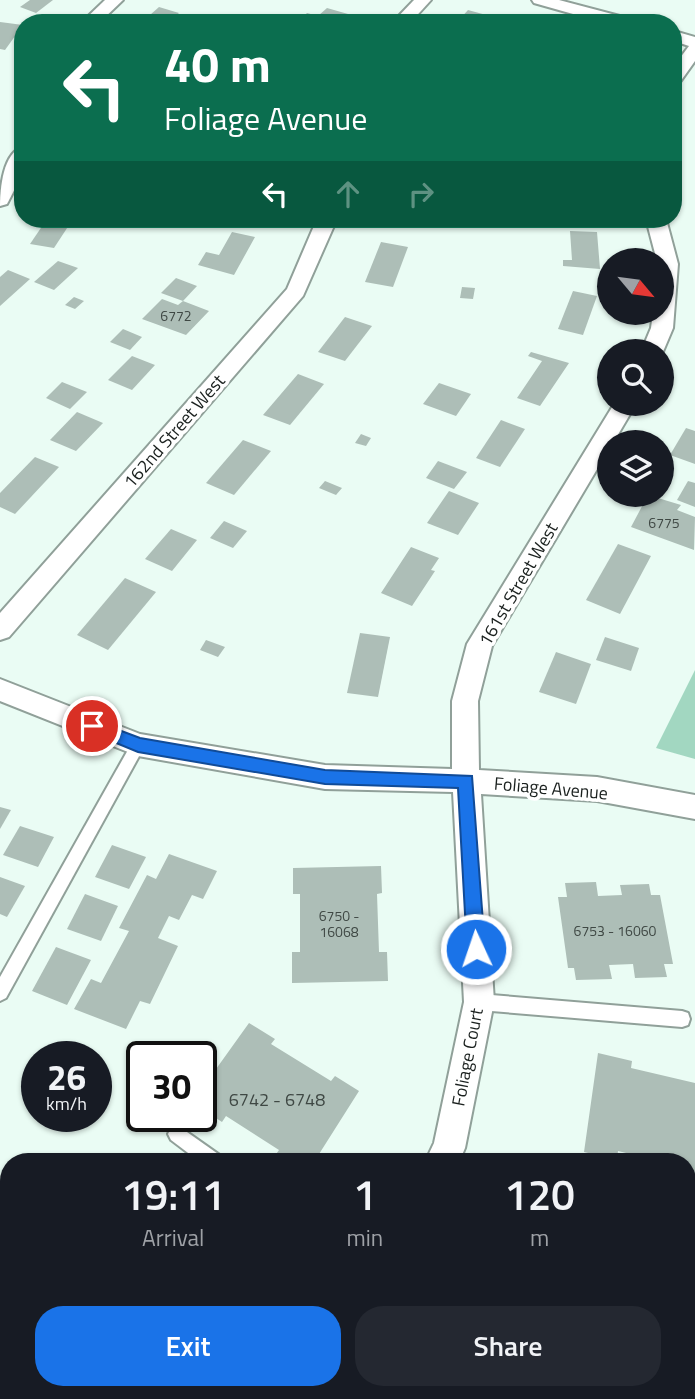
<!DOCTYPE html>
<style>
body{margin:0;font-family:"Titillium Web",sans-serif;background:#242831;color:#f1f3f6;height:100vh;display:flex;flex-direction:column;font-size:26px;white-space:nowrap}
*{box-sizing:border-box;margin:0}
p{font-size:23px;color:#9ea1a6}
.icon{flex:none;width:38px;height:38px;fill:none;stroke:currentColor;stroke-width:2;stroke-linecap:round;stroke-linejoin:round}
.map{position:relative;flex:1;overflow:hidden}
.sheet{position:absolute;left:0px;top:1153px;width:696px;height:247px;display:flex;flex-direction:column;background:#171b24;border-radius:28px 28px 0 0;box-shadow:0 2px 5px #0004}
.sheet>*{flex:none}
.guide{position:absolute;left:14px;top:14px;width:668px;height:214px;border-radius:28px;box-shadow:0 2px 5px #0004;background:#0b6e4f;color:#fff;overflow:hidden}
.needle{width:46px;rotate:119deg}
.buttons{position:absolute;left:597px;top:248px;display:grid;gap:14px}
.buttons a{display:grid;place-items:center;width:77px;height:77px;border-radius:50%;background:#171b24;box-shadow:0 2px 5px #0004;font-size:35px}
.speed{position:absolute;left:21px;top:1041px;display:flex;gap:14px;font-size:35px;font-weight:700;text-align:center}
.speed>*{display:grid;place-content:center;width:91px;height:91px;border-radius:50%;background:#171b24;box-shadow:0 2px 5px #0004;line-height:1}
.speed small{font-size:18px;font-weight:400}
.speed .limit{border:4px solid #111;border-radius:10px;background:#fff;color:#111}
.pin{position:absolute;display:grid;place-items:center;width:60px;height:60px;color:#fff;margin:-30px;border:4px solid #fff;border-radius:50%;box-shadow:0 2px 7px #0007}
.me{position:absolute;width:77px;margin:-38px;rotate:357deg;stroke-linejoin:round;filter:drop-shadow(0 0 5px #0008)}
.turn{display:flex;align-items:center;gap:24px;height:147px;padding:0 35px;font-size:32px}
.turn .icon{width:91px;height:91px;stroke-width:2.5}
.turn b{display:block;font-size:49px;line-height:60px}
.lanes{display:flex;align-items:center;height:66px;padding:0 35px;background:#0003;justify-content:center;gap:35px;direction:ltr}
.lanes .off{opacity:.35}
.eta{display:flex;justify-content:space-evenly;align-items:center;height:119px;text-align:center}
.eta b{font-size:42px;font-weight:600;line-height:49px}
.action{display:flex;gap:14px;margin-top:auto;padding:14px 35px}
.action a{flex:1;height:80px;border-radius:28px;background:#1a73e8;color:#fff;font-size:28px;font-weight:600;line-height:80px;text-align:center}
.action a+a{background:#242831;color:#f1f3f6}
.map>svg:first-child{display:block}
.green{fill:#a2d7c1}
.building{fill:#adbeb7}
.lines{fill:none;stroke-linecap:round;stroke-linejoin:round}
.service-casing{stroke:#90a099;stroke-width:4}
.minor-casing{stroke:#90a099;stroke-width:4}
.service{fill:#fff;fill-rule:evenodd}
.minor{fill:#fff;fill-rule:evenodd}
.route{fill:#1a73e8;stroke:#114b97;stroke-width:2}
.labels{text-anchor:middle;dominant-baseline:central;stroke-width:7;stroke-linejoin:round;paint-order:stroke}
.number-label{font-size:14px;fill:#3f4844}
.street-label{font-size:18px;fill:#1a201e;stroke:#fff}
.near-number-label{font-size:18px;fill:#3f4844}
</style>
<div class="map">
<svg width="695" height="1399" viewBox="0 0 695 1399">
<rect width="100%" height="100%" fill="#eafcf4"/>
<path class="green" d="M695 670V759L656 748Z"/>
<g class="building">
<path d="M30 0H53L36 13 20 7Z"/>
<path d="M159 7 179 13 168 23H141Z"/>
<path d="M327 8 348 14 339 23 298 22 307 13 318 16Z"/>
<path d="M468 10 512 22V23H473L460 19Z"/>
<path d="M0 22 23 25 5 50 0 49Z"/>
<path d="M47 219H73L54 248 30 244Z"/>
<path d="M385 219H413V225L385 224Z"/>
<path d="M570 231 597 232 600 269 563 266V260H572Z"/>
<path d="M232 232 255 237 234 275 198 265 206 252 219 255Z"/>
<path d="M381 242 408 247 393 287 365 282Z"/>
<path d="M58 261 78 268 54 290 34 282Z"/>
<path d="M8 270 30 279 0 306V277Z"/>
<path d="M176 278 197 286 183 301 161 293Z"/>
<path d="M462 287 475 288 473 299 460 298Z"/>
<path d="M573 291 597 296 583 335 558 329Z"/>
<path d="M74 297 84 301 75 309 65 305Z"/>
<path d="M162 299 178 305 183 301 209 311 186 335 142 319Z"/>
<path d="M345 317 372 326 345 361 318 352Z"/>
<path d="M123 329 142 337 130 350 110 342Z"/>
<path d="M531 352 569 363 540 406 517 398 542 361 528 356Z"/>
<path d="M132 356 155 365 132 390 108 380Z"/>
<path d="M298 374 324 384 290 425 263 415Z"/>
<path d="M62 382 87 392 70 409 46 398Z"/>
<path d="M439 383 471 394 456 416 423 404Z"/>
<path d="M77 412 103 423 76 451 50 440Z"/>
<path d="M501 420 525 429 500 467 476 458Z"/>
<path d="M686 428 695 431V464L670 455Z"/>
<path d="M361 434 371 438 366 446 355 443Z"/>
<path d="M243 440 271 451 234 495 206 483Z"/>
<path d="M35 457 59 467 15 514 0 507V493Z"/>
<path d="M438 461 467 472 454 489 426 478Z"/>
<path d="M325 481 342 488 336 495 319 488Z"/>
<path d="M688 481 695 483V507L677 500Z"/>
<path d="M449 491 479 503 458 535 427 523Z"/>
<path d="M648 495 681 505 677 510 695 517 694 550 631 527Z"/>
<path d="M224 521 247 531 233 548 210 538Z"/>
<path d="M171 529 197 540 172 571 145 559Z"/>
<path d="M618 544 651 556 620 614 586 600Z"/>
<path d="M411 547 439 558 431 570 435 571 412 606 381 593Z"/>
<path d="M125 578 156 592 108 650 77 635Z"/>
<path d="M360 633 390 637 378 697 347 693Z"/>
<path d="M605 637 639 648 631 671 596 660Z"/>
<path d="M206 640 225 647 218 657 200 650Z"/>
<path d="M556 652 591 664 576 704 539 692Z"/>
<path d="M0 807 11 810 0 829Z"/>
<path d="M20 826 54 837 38 867 3 855Z"/>
<path d="M112 845 146 857 129 889 95 877Z"/>
<path d="M169 854 217 871 203 899 192 895 179 920 169 916 158 938 178 946 150 1004 140 1001 126 1029 74 1009 91 979 101 983 129 931 119 928 147 875 156 879Z"/>
<path d="M381 866 382 893 377 894 379 952H387L388 981 292 983V952H300V894H293V868Z"/>
<path d="M0 877 25 886 7 917 0 914Z"/>
<path d="M596 882 598 896 622 895 620 885 649 884 651 895H660L673 964H664L667 977 635 978 633 964 609 965 612 979 576 980 574 968H568L558 897H567L565 883Z"/>
<path d="M85 894 118 906 101 941 67 929Z"/>
<path d="M56 947 91 960 67 1005 32 991Z"/>
<path d="M249 1023 275 1039 271 1044 331 1081 335 1076 359 1091 314 1162H281L274 1157 279 1150 226 1116 222 1122 201 1108V1090Z"/>
<path d="M598 1053 632 1061 631 1068 695 1083V1181L688 1180V1162H663L618 1151 617 1160 584 1152Z"/>
<path d="M598 1391H625L622 1399H611Z"/>
</g>
<g class="lines">
<g class="service-casing">
<g id="service">
<path d="M138 739 143 741 145 745 143 749 6 998 0 1001V977L133 741Z"/>
<path d="M479 994 682 1011 688 1013 690 1019 688 1025 682 1027 479 1010 473 1007 471 1002 473 997Z"/>
<path d="M177 1125 221 1156 224 1162H200L171 1140 168 1134 171 1128Z"/>
<path d="M508 1391H532L536 1399H512Z"/>
</g>
</g>
<g class="minor-casing">
<g id="minor">
<path d="M105 0H123L99 23H81Z"/>
<path d="M414 0H431L410 23H392Z"/>
<path d="M532 0H559L631 19 633 23H605L534 3Z"/>
<path d="M674 31 695 37V61L680 82 674 83V66L689 46 674 41Z"/>
<path d="M23 147V173L7 204 0 206C0 189 3 152 23 147Z"/>
<path d="M317 219H337L303 296 9 637 0 640V613L287 289Z"/>
<path d="M646 219H666L678 264 673 328 662 354V352H641L651 328 653 313H662V261H657Z"/>
<path d="M614 404H636L613 443H609V449L492 646 478 701 479 770 597 777 695 795V819L597 801 481 794 494 1002 465 1148 459 1162H425L434 1143 464 1002 453 792 325 789 138 756 0 701V679L140 734 325 765 452 769V701L467 644Z"/>
<path d="M9 1379V1391H55L52 1399H0V1382Z"/>
<path d="M61 1391H127L130 1399H64Z"/>
<path d="M254 1391H296L293 1399H251Z"/>
</g>
</g>
<use href="#service" class="service"/>
<use href="#minor" class="minor"/>
</g>
<path class="route" d="M92 720 140 738 325 770 472 776 485 949 482 955 476 958 469 955 467 949 458 788 325 784 138 752 87 731 84 726 87 722Z"/>
<g class="labels">
<g class="number-label">
<text x="176" y="315">6772</text>
<text x="664" y="522">6775</text>
<text x="339" y="915">6750 -<tspan x="339" dy="16">16068</tspan></text>
<text x="615" y="930">6753 - 16060</text>
</g>
<g class="street-label">
<text transform="translate(174 431) rotate(-49)">162nd Street West</text>
<text transform="translate(518 584) rotate(-60)">161st Street West</text>
<text transform="translate(551 788) rotate(5)">Foliage Avenue</text>
<text transform="translate(467 1057) rotate(-79)">Foliage Court</text>
</g>
<g class="near-number-label">
<text x="277" y="1099">6742 - 6748</text>
</g>
</g>
</svg>
<div class="buttons">
<a><svg class="needle" viewBox="-14 -14 28 28"><path d="M0-13l5 13h-10z" fill="#e53935"/><path d="M0 13l5-13h-10z" fill="#9ea1a6"/></svg></a>
<a><svg class="icon" aria-label="search" viewBox="0 0 24 24"><circle cx="10" cy="10" r="6"/><path d="M15 15l6 6"/></svg></a>
<a><svg class="icon" aria-label="layers" viewBox="0 0 24 24"><path d="M12 4l9 5-9 5-9-5zM3 14l9 5 9-5"/></svg></a>
</div>
<div class="speed"><div>26<small>km/h</small></div><div class="limit">30</div></div>
<div class="pin" style="left:92px;top:726px;background:#d93025"><svg class="icon" aria-label="arrive" viewBox="0 0 24 24"><path d="M6 21V4h12l-3 4 3 4H6"/></svg></div>
<svg class="me" style="left:476px;top:949px" viewBox="-20 -20 40 40"><circle r="17" fill="#1a73e8" stroke="#fff" stroke-width="3"/><path d="M0-11L8 9 0 5-8 9z" fill="#fff"/></svg>
<div class="guide">
<div class="turn"><svg class="icon" aria-label="left" viewBox="0 0 24 24"><path d="M17 20v-9H6M10 6l-5 5 5 5"/></svg><div><b>40 m</b>Foliage Avenue</div></div>
<div class="lanes"><svg class="icon" aria-label="left" viewBox="0 0 24 24"><path d="M17 20v-9H6M10 6l-5 5 5 5"/></svg><svg class="icon off" aria-label="ahead" viewBox="0 0 24 24"><path d="M12 20V5M6 11l6-6 6 6"/></svg><svg class="icon off" aria-label="right" viewBox="0 0 24 24"><path d="M7 20v-9h11M14 6l5 5-5 5"/></svg></div>
</div>
<section class="sheet">
<div class="eta">
<div><b>19:11</b><p>Arrival</p></div>
<div><b>1</b><p>min</p></div>
<div><b>120</b><p>m</p></div>
</div>
<div class="action"><a>Exit</a><a>Share</a></div>
</section>
</div>
